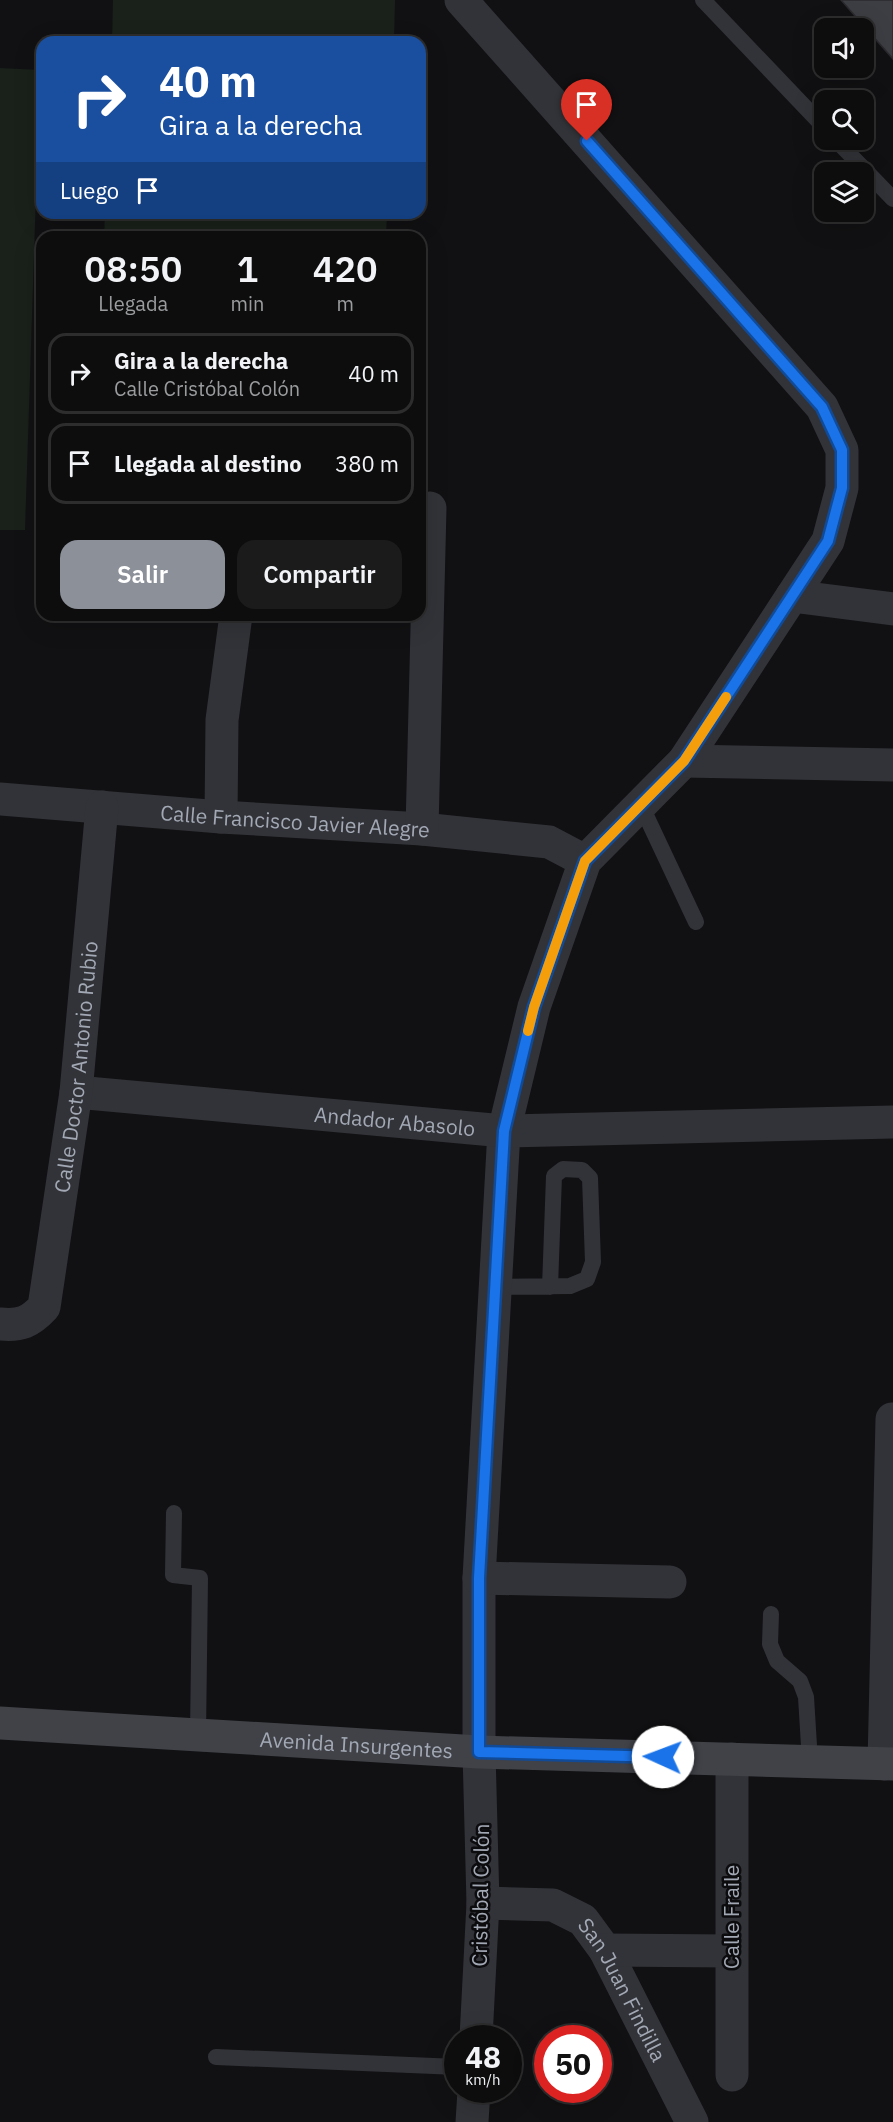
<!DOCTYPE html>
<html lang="es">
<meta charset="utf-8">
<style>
body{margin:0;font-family:"IBM Plex Sans",sans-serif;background:#1b1b1c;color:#f1f3f6;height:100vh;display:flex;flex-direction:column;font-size:22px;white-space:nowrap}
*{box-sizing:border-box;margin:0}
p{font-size:20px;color:#9a9c9e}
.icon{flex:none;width:33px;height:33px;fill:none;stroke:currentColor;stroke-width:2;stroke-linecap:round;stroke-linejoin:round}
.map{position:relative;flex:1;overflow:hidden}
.details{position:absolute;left:36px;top:231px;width:390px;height:390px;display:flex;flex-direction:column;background:#0d0d0e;border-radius:18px;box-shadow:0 6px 24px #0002,0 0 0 2px #2d2d2e}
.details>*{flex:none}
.hud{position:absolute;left:36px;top:36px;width:390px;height:183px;border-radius:18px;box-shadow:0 6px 24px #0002,0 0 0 2px #2d2d2e;background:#1a4fa0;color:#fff;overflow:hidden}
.tools{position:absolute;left:814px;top:18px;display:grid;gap:12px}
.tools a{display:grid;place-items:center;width:60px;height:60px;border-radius:12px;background:#0d0d0e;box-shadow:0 6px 24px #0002,0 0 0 2px #2d2d2e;font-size:30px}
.speed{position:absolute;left:444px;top:2025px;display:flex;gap:12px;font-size:30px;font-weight:700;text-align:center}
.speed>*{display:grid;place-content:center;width:78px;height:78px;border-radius:50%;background:#0d0d0e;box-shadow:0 6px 24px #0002,0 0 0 2px #2d2d2e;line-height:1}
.speed small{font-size:15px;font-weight:400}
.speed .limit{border:9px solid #d22;background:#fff;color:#111}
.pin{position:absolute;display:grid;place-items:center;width:51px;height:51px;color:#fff;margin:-62px -26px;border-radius:50% 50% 50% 0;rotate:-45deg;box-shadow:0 0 6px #0007}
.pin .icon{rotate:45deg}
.me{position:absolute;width:66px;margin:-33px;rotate:272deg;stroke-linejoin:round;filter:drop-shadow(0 0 4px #0008)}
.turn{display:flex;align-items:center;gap:21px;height:126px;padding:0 24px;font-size:27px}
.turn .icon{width:78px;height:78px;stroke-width:2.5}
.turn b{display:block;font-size:42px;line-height:51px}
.then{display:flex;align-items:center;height:57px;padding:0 24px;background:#0003;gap:12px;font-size:22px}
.eta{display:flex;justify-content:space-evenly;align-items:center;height:102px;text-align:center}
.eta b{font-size:36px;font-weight:600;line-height:42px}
.button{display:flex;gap:12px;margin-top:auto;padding:12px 24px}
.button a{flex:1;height:69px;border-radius:18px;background:#8c9099;color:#fff;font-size:24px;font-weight:600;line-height:69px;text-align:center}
.button a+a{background:#1b1b1c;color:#f1f3f6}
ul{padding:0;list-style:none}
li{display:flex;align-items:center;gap:18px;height:81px;margin:0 12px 9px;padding:0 12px;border:3px solid #2d2d2e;border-radius:18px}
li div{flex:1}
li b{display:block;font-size:22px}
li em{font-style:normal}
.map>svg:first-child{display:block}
.green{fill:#19211a}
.building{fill:#3d3e43;stroke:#2b2b2f;stroke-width:1.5}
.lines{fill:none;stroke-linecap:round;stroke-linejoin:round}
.lane{stroke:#323338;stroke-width:16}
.street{stroke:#323338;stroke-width:33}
.secondary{stroke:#404248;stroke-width:33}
.route-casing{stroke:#114b97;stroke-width:15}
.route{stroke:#1a73e8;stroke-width:10}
.slow{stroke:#f59e0b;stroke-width:10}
.labels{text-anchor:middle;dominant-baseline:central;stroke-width:5;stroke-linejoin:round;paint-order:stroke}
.street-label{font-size:21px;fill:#a2a8b4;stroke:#0c0c0e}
</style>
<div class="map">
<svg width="893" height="2122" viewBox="0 0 893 2122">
<rect width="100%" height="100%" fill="#111113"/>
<g class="green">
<path d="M113 0H395L394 42H112Z"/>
<path d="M0 68 40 70 25 530H0Z"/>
<path d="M105 213H387L386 237H104Z"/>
</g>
<path class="building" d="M841 0H893V59Z"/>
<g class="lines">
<g class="lane">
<path d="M703 0 825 128"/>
<path d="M836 140 893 199"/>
<path d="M641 805 696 922"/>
<path d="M495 1287 570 1286 587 1279 593 1262 590 1178 582 1170 563 1169 554 1176 550 1287"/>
<path d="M174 1513 173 1575 200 1578 198 1735"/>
<path d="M771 1614 770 1644 777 1661 800 1681 806 1697 810 1762"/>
<path d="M216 2057 458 2067"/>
</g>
<g class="street">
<path d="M461 0 822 407 842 450V488L828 541 684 761 585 861 534 1007 504 1131 479 1578V1752L483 1903 476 2038"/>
<path d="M792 596 893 609"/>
<path d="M684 761 893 765"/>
<path id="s1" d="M0 799 221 817 422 829 549 842 585 861"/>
<path d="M221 817 222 720 236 615"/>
<path d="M422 829 430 508"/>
<path id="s2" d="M76 1092 504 1131 893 1122"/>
<path id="s3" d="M0 1324C21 1326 30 1322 44 1307L76 1092 102 807"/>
<path d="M479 1578 670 1582"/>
<path d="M732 1759V2075"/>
<path d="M884 1764 892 1419"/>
<path id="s4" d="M483 1903 553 1905 583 1920 605 1950 692 2122"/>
<path d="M605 1950 731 1951"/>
<path d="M472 2122 474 2090"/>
</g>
<path class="secondary" id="s5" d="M0 1723 479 1752 893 1764"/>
</g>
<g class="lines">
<g class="route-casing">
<path id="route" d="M587 141 822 407 842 450V488L828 541 684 761 585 861 534 1007 504 1131 479 1578V1752L663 1757"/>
</g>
<use href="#route" class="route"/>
<path class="slow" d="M528 1031 534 1007 585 861 684 761 726 697"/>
</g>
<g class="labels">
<g class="street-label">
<text stroke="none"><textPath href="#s1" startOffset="296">Calle Francisco Javier Alegre</textPath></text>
<text stroke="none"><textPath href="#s3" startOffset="292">Calle Doctor Antonio Rubio</textPath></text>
<text stroke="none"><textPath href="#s2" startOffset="320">Andador Abasolo</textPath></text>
<text stroke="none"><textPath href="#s5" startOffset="357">Avenida Insurgentes</textPath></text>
<text transform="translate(480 1895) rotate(-89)">Cristóbal Colón</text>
<text transform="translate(731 1917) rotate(-90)">Calle Fraile</text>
<text stroke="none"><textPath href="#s4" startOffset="184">San Juan Findilla</textPath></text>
</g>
</g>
</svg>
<div class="tools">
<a><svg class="icon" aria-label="sound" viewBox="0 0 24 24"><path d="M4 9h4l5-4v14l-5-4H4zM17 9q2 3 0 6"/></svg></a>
<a><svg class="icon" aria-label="search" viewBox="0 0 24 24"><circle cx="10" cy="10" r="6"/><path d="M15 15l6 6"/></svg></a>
<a><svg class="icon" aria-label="layers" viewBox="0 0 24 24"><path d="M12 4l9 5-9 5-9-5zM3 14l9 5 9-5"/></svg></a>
</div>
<div class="speed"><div>48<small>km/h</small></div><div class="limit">50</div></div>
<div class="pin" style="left:587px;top:141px;background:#d93025"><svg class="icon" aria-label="arrive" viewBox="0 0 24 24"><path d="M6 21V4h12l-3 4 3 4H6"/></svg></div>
<svg class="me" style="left:663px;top:1757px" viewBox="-20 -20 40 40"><circle r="19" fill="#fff"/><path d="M0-13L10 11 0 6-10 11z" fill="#1a73e8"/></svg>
<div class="hud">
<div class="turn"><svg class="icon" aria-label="right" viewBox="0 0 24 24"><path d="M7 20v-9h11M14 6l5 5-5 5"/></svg><div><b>40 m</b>Gira a la derecha</div></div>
<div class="then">Luego<svg class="icon" aria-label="arrive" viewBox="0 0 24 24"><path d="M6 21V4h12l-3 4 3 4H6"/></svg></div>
</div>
<section class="details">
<div class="eta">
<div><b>08:50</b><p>Llegada</p></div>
<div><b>1</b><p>min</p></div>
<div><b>420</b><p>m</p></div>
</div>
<ul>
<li><svg class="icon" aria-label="right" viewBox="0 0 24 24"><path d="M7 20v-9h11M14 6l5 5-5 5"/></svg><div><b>Gira a la derecha</b><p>Calle Cristóbal Colón</p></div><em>40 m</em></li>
<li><svg class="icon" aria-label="arrive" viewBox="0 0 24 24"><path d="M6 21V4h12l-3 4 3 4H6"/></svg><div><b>Llegada al destino</b></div><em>380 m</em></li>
</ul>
<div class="button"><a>Salir</a><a>Compartir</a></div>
</section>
</div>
